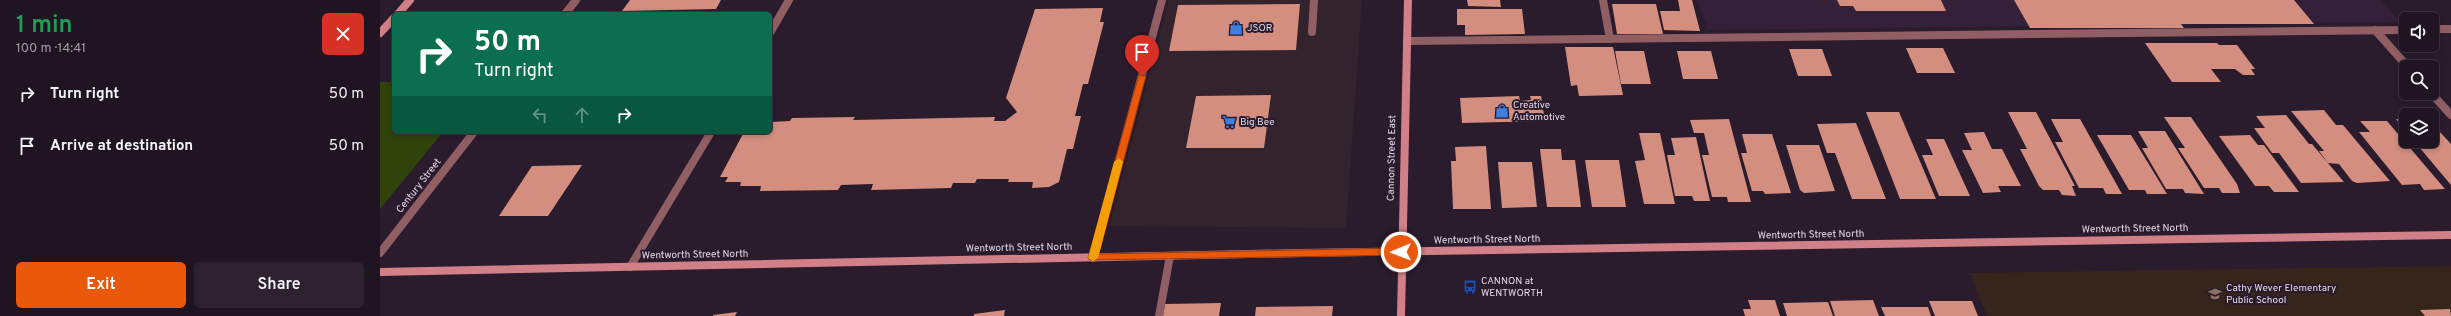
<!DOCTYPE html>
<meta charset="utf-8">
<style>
body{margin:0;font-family:Overpass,sans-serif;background:#2d212f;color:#f1f3f6;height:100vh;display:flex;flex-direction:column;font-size:15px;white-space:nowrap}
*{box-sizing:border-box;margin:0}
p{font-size:13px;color:#a29ea5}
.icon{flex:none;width:22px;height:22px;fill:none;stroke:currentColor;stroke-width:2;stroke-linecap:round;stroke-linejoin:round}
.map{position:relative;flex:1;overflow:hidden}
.drawer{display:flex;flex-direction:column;background:#201422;width:380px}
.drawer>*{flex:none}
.banner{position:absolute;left:12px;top:12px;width:380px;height:122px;border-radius:6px;box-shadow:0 2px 6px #0003,0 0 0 1px #3d3340;background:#0b6e4f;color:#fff;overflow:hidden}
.tools{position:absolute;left:2019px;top:12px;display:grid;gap:8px}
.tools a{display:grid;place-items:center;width:40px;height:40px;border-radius:6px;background:#201422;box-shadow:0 2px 6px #0003,0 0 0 1px #3d3340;font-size:20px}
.pin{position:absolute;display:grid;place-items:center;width:34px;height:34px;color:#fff;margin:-41px -17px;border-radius:50% 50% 50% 0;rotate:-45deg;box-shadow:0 0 4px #0007}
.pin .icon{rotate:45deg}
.me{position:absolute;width:44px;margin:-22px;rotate:269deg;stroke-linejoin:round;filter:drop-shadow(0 0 3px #0008)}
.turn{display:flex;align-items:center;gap:14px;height:84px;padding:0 16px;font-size:18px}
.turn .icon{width:52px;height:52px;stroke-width:2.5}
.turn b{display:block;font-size:28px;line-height:34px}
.lanes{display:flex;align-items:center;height:38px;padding:0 16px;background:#0003;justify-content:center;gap:20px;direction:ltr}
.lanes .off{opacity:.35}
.round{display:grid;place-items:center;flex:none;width:42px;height:42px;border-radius:6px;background:#2d212f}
.summary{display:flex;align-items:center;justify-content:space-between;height:68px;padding:0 16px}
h1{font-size:24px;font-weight:600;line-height:30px;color:#1e9e55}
.button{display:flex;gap:8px;margin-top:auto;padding:8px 16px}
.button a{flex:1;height:46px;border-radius:6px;background:#ea580c;color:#fff;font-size:16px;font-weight:600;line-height:46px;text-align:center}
.button a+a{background:#2d212f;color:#f1f3f6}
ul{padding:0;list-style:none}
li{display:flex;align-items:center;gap:12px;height:52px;padding:0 16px}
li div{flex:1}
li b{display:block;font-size:15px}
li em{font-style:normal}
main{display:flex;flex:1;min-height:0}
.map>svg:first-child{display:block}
.commercial{fill:#33232d}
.built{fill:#342038}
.education{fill:#35251a}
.green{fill:#30430b}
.building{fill:#d38e7f}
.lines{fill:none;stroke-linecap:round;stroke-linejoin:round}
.service{stroke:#915f63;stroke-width:8}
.minor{stroke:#915f63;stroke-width:8}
.secondary{stroke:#d18088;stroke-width:8}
.route{fill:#ea580c;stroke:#983908}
.slow{fill:#f59e0b}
.labels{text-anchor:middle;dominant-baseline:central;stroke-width:4;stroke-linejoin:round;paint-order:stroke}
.poi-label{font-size:10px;fill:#e3d9e5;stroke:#2a1b2d;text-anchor:start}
.street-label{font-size:10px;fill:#e3d9e5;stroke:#2a1b2d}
</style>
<main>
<section class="drawer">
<div class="summary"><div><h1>1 min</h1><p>100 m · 14:41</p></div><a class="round" style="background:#d93025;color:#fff"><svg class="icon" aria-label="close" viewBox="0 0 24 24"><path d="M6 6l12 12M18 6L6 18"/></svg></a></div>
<ul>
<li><svg class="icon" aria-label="right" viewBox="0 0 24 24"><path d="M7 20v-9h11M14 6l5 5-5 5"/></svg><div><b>Turn right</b></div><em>50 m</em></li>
<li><svg class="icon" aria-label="arrive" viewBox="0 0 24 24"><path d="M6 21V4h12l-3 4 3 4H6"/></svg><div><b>Arrive at destination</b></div><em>50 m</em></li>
</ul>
<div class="button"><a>Exit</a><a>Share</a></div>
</section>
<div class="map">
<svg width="2071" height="316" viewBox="0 0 2071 316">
<rect width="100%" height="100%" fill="#2a1b2d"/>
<path class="commercial" d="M789 0H982L966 228 729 226Z"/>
<path class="built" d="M1317 0H2000L2021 22 1328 30Z"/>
<path class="education" d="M2071 266V316H1607L1590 273Z"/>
<path class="green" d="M0 82H14V132H63L0 209Z"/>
<g class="building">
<path d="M250 0H341L336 9 242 11Z"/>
<path d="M1087 0H1120L1121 7 1088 6Z"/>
<path d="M1298 0H1312L1320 31 1284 30 1280 11H1300Z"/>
<path d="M1457 0H1561L1566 11H1476L1473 6H1460Z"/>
<path d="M1634 0H1914L1934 24H1801L1804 28H1650Z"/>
<path d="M920 4 916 50 789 51 798 5Z"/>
<path d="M1232 4H1276L1283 34H1237Z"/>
<path d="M723 8 720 22H724L708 84H703L695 116H701L693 149H687L679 182 669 187 652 188 653 182H628L629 179H597L595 183H573L571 188 491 190 493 184 461 185 458 190 380 191 381 186H360L361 182H345L348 177H340L364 132H390L391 122 410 121 412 118 475 117 473 120 615 117 614 121H625L637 112 626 98 655 9Z"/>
<path d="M1077 9H1142L1145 34 1085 35V25H1077Z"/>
<path d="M1765 43H1837L1839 45H1857L1875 69H1871L1875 75H1863L1855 69H1831L1841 82H1792Z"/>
<path d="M1185 47H1233L1243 95 1199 96 1197 85 1191 86Z"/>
<path d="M1526 48H1563L1575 73H1537Z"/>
<path d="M1409 49H1442L1452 76H1418Z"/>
<path d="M1235 51H1264L1271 84H1241Z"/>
<path d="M1297 51H1331L1338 79H1303Z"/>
<path d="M891 95 884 148H806L816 96Z"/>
<path d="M1139 96 1140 101 1151 100 1150 96H1161L1165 121 1082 123 1080 98Z"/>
<path d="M1944 110 1956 125H1963L2010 181 1977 183 1972 181 1959 164 1948 163 1939 151H1944L1911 111Z"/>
<path d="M1486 112H1519L1556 199H1520Z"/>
<path d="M1628 112H1656L1695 186H1692L1696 196 1682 195 1679 190H1663L1659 186 1640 149H1647Z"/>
<path d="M1906 115 1929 144H1932L1964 182 1921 183 1899 153H1892L1874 128H1885L1876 116Z"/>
<path d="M1784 117H1811L1857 184 1860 193H1842L1839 188H1824L1798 148H1805Z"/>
<path d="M1349 119 1371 202H1348L1347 197H1332L1322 155H1329L1324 133H1314L1310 120Z"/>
<path d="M1671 119H1700L1742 194H1726L1723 188H1699L1675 142H1683Z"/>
<path d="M2016 119H2026V132Z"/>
<path d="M1980 121H2007L2065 189 2044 190 2040 184 2022 185 1979 132H1990Z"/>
<path d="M1476 123 1506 199H1472L1455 153H1447L1437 124Z"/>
<path d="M2052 129 2059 131 2071 144V185L2034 141H2052Z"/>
<path d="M1758 131H1785L1824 194 1805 193 1803 189H1786L1762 148H1768Z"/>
<path d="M1604 132 1612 149H1622L1641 186H1618L1621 192 1603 193 1582 150H1592L1584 133Z"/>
<path d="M1259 133H1280L1295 204H1264L1255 161 1265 160Z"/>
<path d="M1362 134H1392L1411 193 1385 194 1383 191H1372L1361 153H1367Z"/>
<path d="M1717 135H1751L1787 194H1767L1765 190H1749Z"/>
<path d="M1870 135 1878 145H1884L1919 192H1894L1889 186H1875L1839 136Z"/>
<path d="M1316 137 1330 201H1314L1312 196H1295L1287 155H1295L1291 138Z"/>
<path d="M1546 139H1564L1590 196H1559L1542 155H1553Z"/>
<path d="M1406 145H1439L1455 191 1424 193 1420 190Z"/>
<path d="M1106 146 1111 209H1073L1071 161H1076L1075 147Z"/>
<path d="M1160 149H1181L1182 160H1195L1201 207H1167Z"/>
<path d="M1205 160H1239L1246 207H1212Z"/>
<path d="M1118 162H1152L1157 207 1122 208Z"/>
<path d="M202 165 168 216H119L152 166Z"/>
<path d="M1368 300H1395L1400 316H1365L1363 309H1371Z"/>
<path d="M1493 300 1499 316H1455L1450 301Z"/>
<path d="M1549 301H1592L1598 316H1555Z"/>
<path d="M1448 302 1453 316H1407L1403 303Z"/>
<path d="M841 303 839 316H783L785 304Z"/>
<path d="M953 306 952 316H875L876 307Z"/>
<path d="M1501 307H1548L1551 316H1505Z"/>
<path d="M2070 309 2071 316H2045L2040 310Z"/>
<path d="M625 310 624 316H594V314Z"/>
<path d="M357 312 355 316H333V315Z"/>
</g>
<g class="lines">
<g class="service">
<path d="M1223 0 1230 39"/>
<path d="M2052 29H2071"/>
<path d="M1995 30 2028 67"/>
<path d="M932 32 934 0"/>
<path d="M390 33 409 0"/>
<path d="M1027 41 2026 30"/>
<path d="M2051 93 2071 115"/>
<path d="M713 258 782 0"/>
<path d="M250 267 331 132"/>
<path d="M779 316 790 256"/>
</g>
<g class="minor">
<path d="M185 14 196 0"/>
<path d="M0 253 94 132"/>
</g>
<g class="secondary">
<path d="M18 14 30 0"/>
<path d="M0 33 14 18"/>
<path d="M0 272 921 253 2071 235"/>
<path d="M1021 316 1028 0"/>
</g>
</g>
<path class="route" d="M759 74 766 76 719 254 1021 248 1025 250V255L710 260 708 258Z"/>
<path class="slow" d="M739 158 743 162 718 258 713 261 708 258 734 162Z"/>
<defs>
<g id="shop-bare" transform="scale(1.08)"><path d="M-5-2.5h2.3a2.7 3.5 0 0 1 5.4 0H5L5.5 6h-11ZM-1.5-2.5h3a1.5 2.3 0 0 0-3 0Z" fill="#3f7fe0" stroke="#2a1b2d" stroke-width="2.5" paint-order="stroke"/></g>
<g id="supermarket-bare" transform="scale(1.08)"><path d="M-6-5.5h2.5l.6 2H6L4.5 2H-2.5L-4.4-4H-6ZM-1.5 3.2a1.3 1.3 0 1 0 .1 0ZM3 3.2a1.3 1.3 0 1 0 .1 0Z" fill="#3f7fe0" stroke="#2a1b2d" stroke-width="2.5" paint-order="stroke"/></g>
<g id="bus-bare" transform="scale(1.08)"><path d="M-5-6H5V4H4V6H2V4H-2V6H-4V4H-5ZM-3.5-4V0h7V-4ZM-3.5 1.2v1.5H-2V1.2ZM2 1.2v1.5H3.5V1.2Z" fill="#1a4fb4" stroke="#2a1b2d" stroke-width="2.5" paint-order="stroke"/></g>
<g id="school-bare" transform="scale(1.08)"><path d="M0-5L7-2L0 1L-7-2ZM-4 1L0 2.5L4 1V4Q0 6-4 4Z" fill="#8d6e63" stroke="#2a1b2d" stroke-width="2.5" paint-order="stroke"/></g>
</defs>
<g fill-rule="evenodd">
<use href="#shop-bare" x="856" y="28"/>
<use href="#shop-bare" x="1122" y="111"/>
<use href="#supermarket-bare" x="849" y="122"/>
<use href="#bus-bare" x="1090" y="287"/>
<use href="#school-bare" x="1835" y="294"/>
</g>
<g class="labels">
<g class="poi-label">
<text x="867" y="28">JSOR</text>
<text x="1133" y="105">Creative<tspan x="1133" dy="12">Automotive</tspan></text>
<text x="860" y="122">Big Bee</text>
<text x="1101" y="281">CANNON at<tspan x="1101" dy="12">WENTWORTH</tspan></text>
<text x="1846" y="288">Cathy Wever Elementary<tspan x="1846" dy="12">Public School</tspan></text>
</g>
<g class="street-label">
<text transform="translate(1012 158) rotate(-89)">Cannon Street East</text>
<text transform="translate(39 186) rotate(-52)">Century Street</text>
<text transform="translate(1755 229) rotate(-1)">Wentworth Street North</text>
<text transform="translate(1431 235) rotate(-1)">Wentworth Street North</text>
<text transform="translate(1107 240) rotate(-1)">Wentworth Street North</text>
<text transform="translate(639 248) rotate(-1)">Wentworth Street North</text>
<text transform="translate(315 255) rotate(-1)">Wentworth Street North</text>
</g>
</g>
</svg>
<div class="tools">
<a><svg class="icon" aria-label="sound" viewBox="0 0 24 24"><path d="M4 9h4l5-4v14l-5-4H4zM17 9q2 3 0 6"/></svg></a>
<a><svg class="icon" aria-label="search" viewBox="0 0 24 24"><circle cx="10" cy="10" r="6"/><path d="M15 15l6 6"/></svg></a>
<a><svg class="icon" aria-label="layers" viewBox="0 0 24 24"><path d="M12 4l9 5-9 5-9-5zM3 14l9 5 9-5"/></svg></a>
</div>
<div class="pin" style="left:762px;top:76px;background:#d93025"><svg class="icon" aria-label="arrive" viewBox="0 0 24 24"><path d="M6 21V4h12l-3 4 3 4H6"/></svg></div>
<svg class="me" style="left:1021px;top:252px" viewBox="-20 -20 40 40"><circle r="17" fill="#ea580c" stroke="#fff" stroke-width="3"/><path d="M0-11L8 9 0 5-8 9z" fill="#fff"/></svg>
<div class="banner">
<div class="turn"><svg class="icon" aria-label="right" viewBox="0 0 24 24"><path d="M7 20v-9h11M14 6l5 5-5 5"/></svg><div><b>50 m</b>Turn right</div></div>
<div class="lanes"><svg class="icon off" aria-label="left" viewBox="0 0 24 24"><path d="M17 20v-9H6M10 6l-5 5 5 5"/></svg><svg class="icon off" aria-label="ahead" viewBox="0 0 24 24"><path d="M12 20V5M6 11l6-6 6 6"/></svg><svg class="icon" aria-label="right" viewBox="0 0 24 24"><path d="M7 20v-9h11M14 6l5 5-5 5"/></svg></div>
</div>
</div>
</main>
